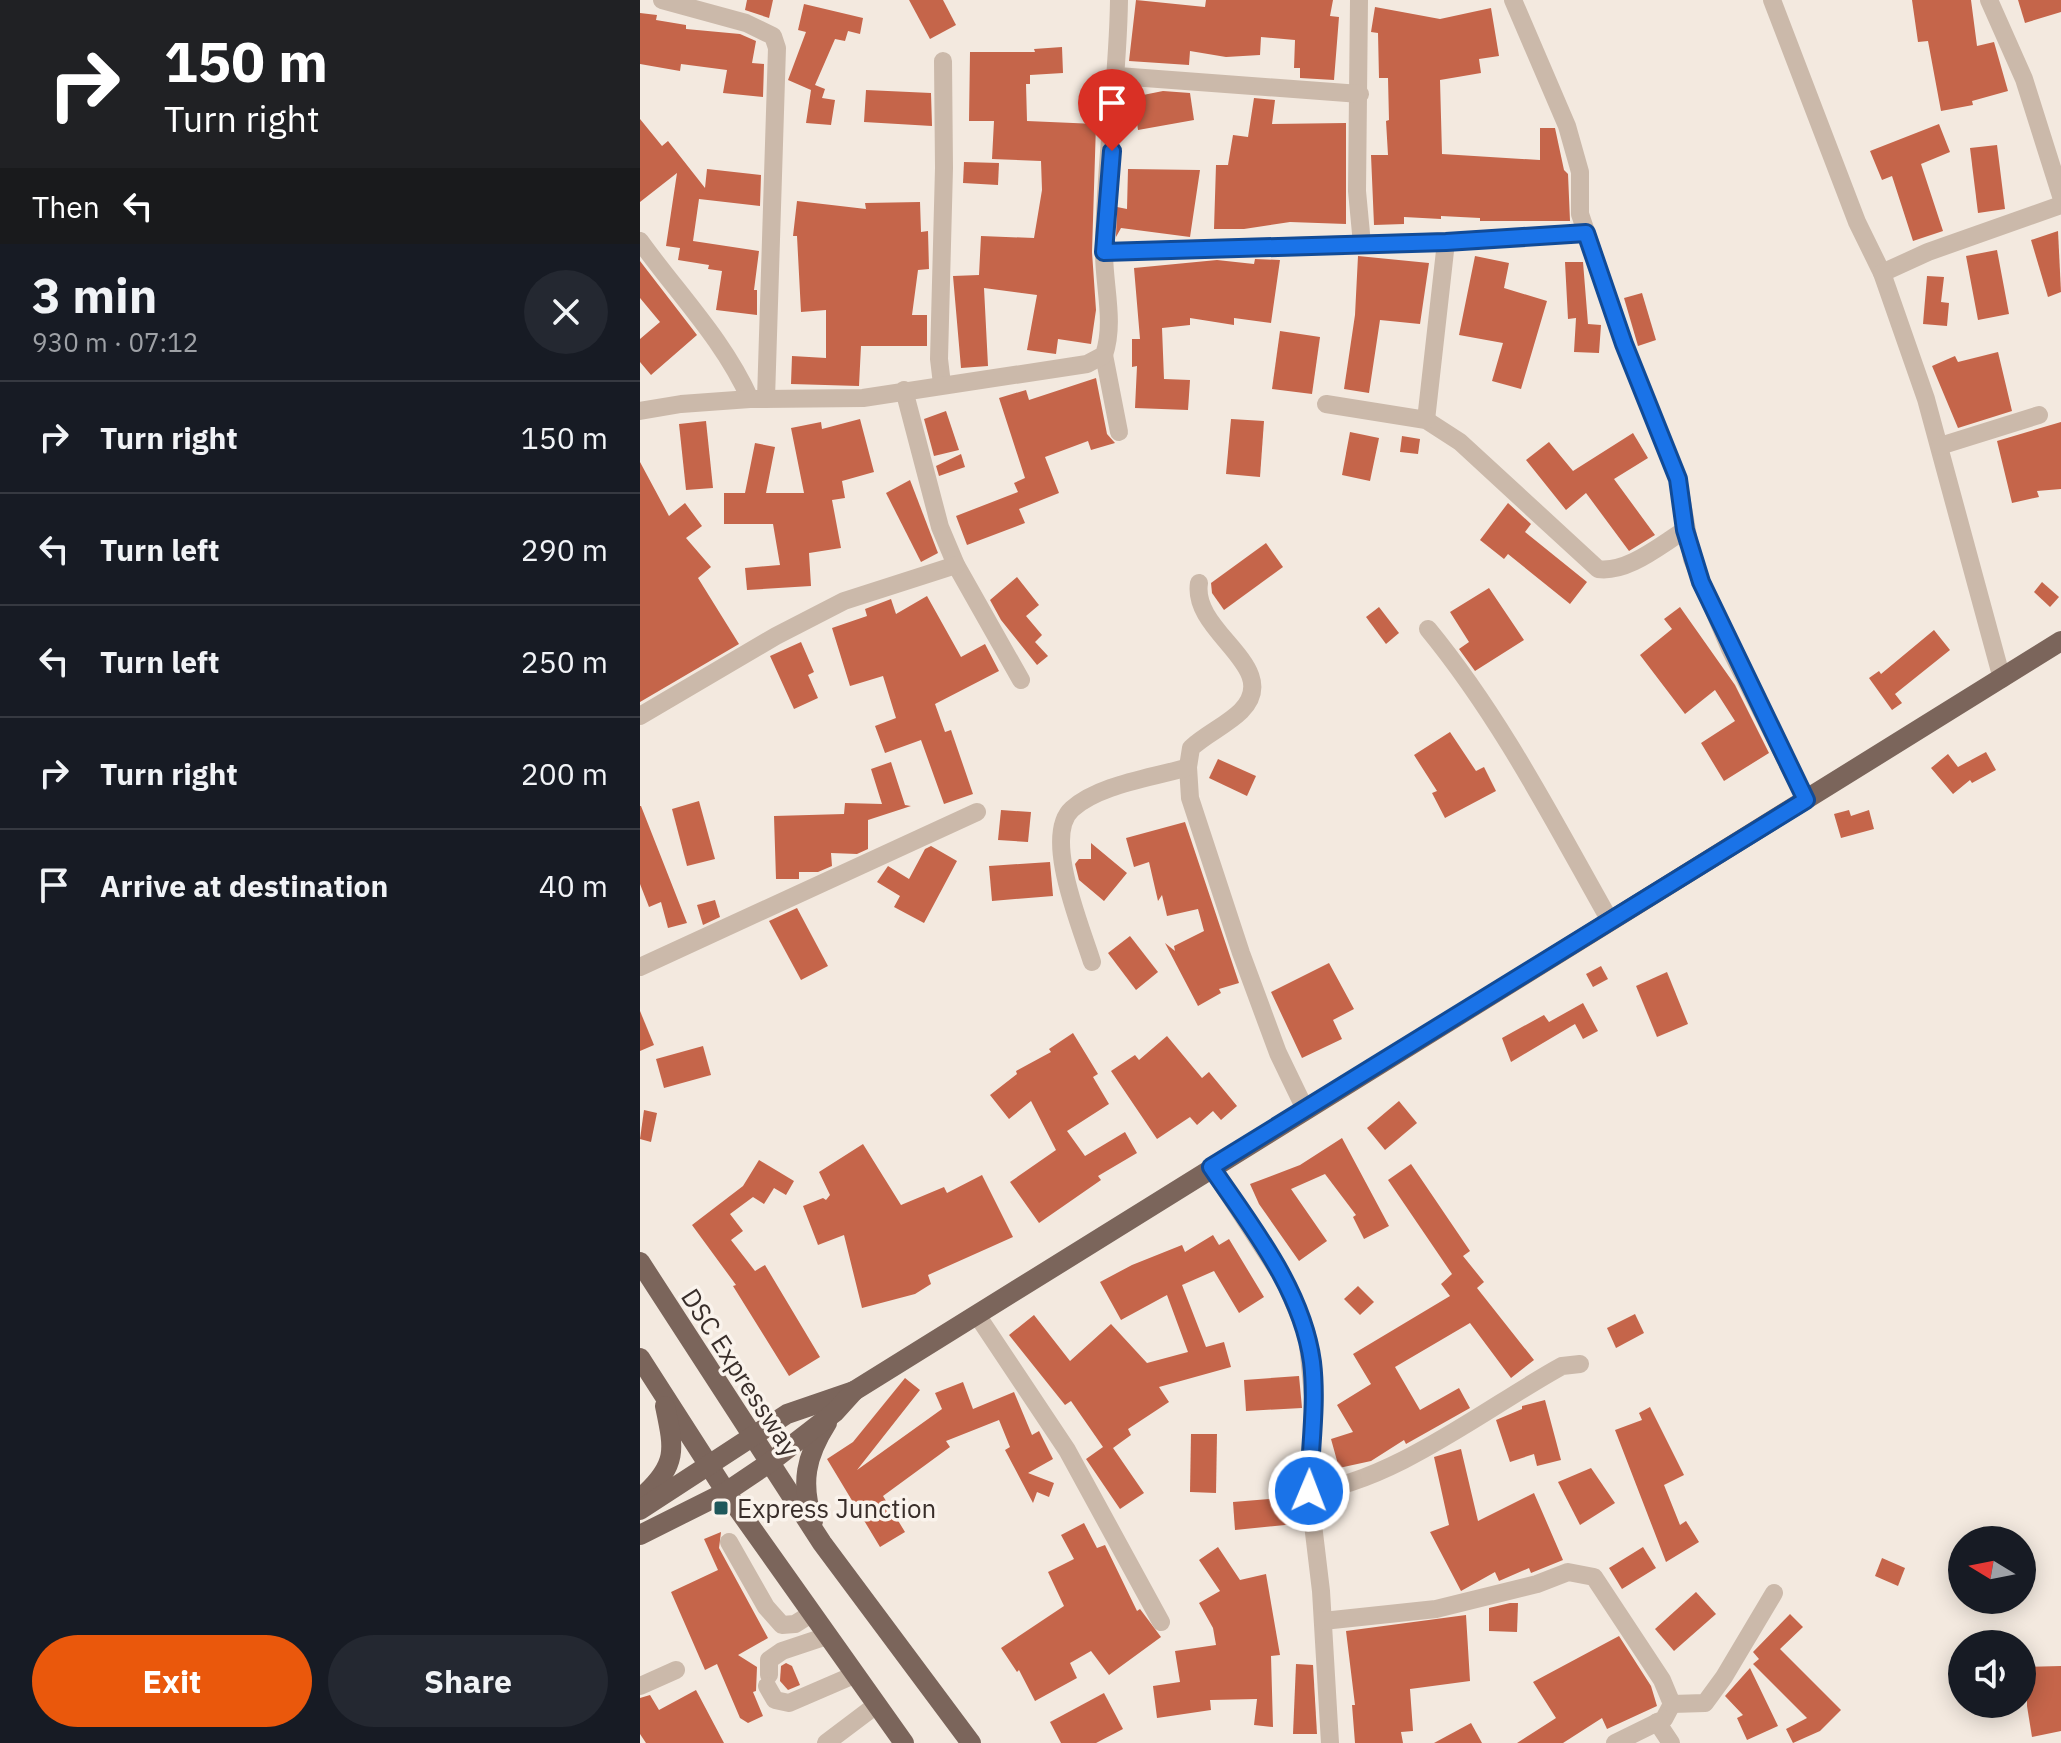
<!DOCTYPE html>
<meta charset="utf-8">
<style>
body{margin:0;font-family:"IBM Plex Sans",sans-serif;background:#242831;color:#f1f3f6;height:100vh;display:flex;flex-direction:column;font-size:30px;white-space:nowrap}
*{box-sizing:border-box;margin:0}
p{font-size:26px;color:#9ea1a6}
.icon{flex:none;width:44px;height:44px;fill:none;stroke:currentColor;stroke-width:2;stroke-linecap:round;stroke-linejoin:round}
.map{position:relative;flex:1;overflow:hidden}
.sheet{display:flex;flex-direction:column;background:#171b24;width:640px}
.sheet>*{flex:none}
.top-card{background:#202124;color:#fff;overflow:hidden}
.needle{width:52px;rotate:280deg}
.controls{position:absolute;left:1308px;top:1526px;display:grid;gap:16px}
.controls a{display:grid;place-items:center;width:88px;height:88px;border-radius:50%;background:#171b24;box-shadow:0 4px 20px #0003;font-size:40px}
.pin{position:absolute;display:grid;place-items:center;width:68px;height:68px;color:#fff;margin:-82px -34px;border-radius:50% 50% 50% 0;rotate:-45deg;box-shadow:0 0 8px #0007}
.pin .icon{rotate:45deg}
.me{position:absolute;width:88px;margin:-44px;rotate:1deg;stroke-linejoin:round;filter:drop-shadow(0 0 6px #0008)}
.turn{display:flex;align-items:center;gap:28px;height:168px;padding:0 32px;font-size:36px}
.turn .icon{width:104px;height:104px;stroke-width:2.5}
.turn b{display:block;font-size:56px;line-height:68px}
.then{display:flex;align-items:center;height:76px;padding:0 32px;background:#0003;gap:16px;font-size:30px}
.round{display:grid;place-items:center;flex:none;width:84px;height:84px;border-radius:42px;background:#242831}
.summary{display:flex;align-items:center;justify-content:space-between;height:136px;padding:0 32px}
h1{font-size:48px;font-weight:700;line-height:60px}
.button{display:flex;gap:16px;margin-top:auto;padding:16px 32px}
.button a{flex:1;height:92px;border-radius:48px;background:#ea580c;color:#fff;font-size:32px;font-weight:700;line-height:92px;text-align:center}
.button a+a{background:#242831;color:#f1f3f6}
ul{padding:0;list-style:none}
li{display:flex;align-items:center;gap:24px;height:112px;padding:0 32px;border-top:2px solid #363941}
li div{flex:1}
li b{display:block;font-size:30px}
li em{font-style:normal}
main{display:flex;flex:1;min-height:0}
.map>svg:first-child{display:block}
.building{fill:#c5654a}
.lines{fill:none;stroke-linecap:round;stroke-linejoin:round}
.minor{stroke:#cbb9aa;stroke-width:18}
.major{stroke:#7b655b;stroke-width:20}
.route-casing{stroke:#114b97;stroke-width:20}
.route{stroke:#1a73e8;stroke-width:14}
.poi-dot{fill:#1f585b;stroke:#faf3ec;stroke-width:3}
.labels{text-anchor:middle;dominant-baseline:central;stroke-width:7;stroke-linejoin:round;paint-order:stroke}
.street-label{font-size:26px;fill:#392e2a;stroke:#faf3ec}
.poi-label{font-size:26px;fill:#392e2a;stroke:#faf3ec;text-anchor:start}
</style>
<main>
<section class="sheet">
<div class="top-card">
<div class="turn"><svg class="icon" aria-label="right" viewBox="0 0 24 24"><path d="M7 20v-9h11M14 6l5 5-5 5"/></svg><div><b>150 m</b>Turn right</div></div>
<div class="then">Then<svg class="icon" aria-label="left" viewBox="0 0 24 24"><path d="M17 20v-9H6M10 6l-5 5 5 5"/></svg></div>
</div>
<div class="summary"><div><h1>3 min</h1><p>930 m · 07:12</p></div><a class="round"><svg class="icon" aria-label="close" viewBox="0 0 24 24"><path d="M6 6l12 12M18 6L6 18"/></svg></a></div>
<ul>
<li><svg class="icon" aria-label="right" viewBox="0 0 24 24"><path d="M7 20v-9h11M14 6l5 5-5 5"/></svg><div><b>Turn right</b></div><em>150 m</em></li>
<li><svg class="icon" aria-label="left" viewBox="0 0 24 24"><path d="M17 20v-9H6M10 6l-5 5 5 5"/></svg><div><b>Turn left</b></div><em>290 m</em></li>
<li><svg class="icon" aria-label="left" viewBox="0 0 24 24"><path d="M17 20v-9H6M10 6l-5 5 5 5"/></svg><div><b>Turn left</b></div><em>250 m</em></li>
<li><svg class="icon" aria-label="right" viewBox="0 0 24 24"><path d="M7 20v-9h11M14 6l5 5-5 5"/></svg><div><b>Turn right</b></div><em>200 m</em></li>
<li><svg class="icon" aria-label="arrive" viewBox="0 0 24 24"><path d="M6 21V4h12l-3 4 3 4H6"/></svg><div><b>Arrive at destination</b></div><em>40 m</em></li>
</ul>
<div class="button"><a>Exit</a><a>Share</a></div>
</section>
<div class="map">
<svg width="1421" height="1743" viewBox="0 0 1421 1743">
<rect width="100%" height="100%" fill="#f3e9df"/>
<g class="building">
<path d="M107 0H133L129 18 105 10Z"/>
<path d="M269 0H303L316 25 290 39Z"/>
<path d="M496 0 565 7 566 0H693L690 16 699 17 694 80 660 78V68H654L655 40 621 37 620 55 586 57 550 51 549 65 489 61Z"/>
<path d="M1272 0H1331L1337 46 1354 42 1368 91 1332 101 1333 105 1301 111 1288 41 1278 42Z"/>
<path d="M1378 0H1421V12L1385 23Z"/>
<path d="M164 4 223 18 220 34 208 31 205 41 195 39 175 85 185 89 182 98 195 100 191 125 166 123 171 90 148 80 166 32 158 30Z"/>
<path d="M735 7 800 19 851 8 859 56 839 59 841 73 800 80 802 154 900 160V128H915L924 170 928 174 930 221H840V218L801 216V219L764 217V224L734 225 731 155H748L746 121 749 120 748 78H739L738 33 731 32Z"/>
<path d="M0 13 17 15 16 20 46 25V29L100 34 116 41 112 63 124 64 123 97 83 93 87 70 41 64 40 71 0 64Z"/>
<path d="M422 47 423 73 390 75V84H386L387 121 456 124 452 252 456 310 451 344 418 339 416 354 387 350 397 295 344 288 348 366 321 368 313 276 339 275 341 236 394 238 402 190 401 161 352 159 354 121H329L330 52H395L394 49Z"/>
<path d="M226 90 291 93 292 126 224 122Z"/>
<path d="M523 91 550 93 554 120 498 130 493 97Z"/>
<path d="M614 98 635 100 632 124 706 123V224L650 222 604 229H574L576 165H588L593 135 608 137Z"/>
<path d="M0 119 22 146 28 141 65 188 67 169 121 175 120 206 59 199 53 241 119 251 114 290H117V315L76 310 82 271 68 269 69 265 38 260 40 248 26 246 37 173 0 202Z"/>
<path d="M1299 124 1310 152 1281 164 1303 231 1273 241 1252 176 1242 180 1230 151Z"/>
<path d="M1357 145 1365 209 1338 213 1330 148Z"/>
<path d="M324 162 359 163 358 185 323 183Z"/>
<path d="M488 169 560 170 550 237 481 228 476 237 477 207 487 209Z"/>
<path d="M157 201 226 209 225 203 280 202 281 232 288 231 289 269 278 270 272 315H287V346H221L219 386 151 384 152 356 186 358V310L161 312 157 236H153Z"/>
<path d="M1418 231 1421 292 1408 297 1391 240Z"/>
<path d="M1357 250 1369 314 1338 320 1326 256Z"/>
<path d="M718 256 789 263 780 324 740 320 729 393 704 389 715 315Z"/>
<path d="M835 256 869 263 864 288 907 301 881 389 852 381 863 343 819 335Z"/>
<path d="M615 259 640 260 631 323 594 318V325L550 318V325L522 328 524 379 550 380 548 410 495 408 497 366 492 367V339H500L494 268 577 260 614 264Z"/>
<path d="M0 261 57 335 11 375 0 362V339L20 322 0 298Z"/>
<path d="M925 262H943L948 324 961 325 959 353 934 352 936 318 928 319Z"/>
<path d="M1287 276 1304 277 1301 302 1309 303 1307 326 1283 324Z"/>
<path d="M1002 293 1016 340 998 346 984 298Z"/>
<path d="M640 331 680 337 672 394 632 389Z"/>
<path d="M1358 352 1372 411 1318 428 1292 366 1315 356 1318 362Z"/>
<path d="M456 378 467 434 475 443 451 450 448 441 405 457 419 493 379 509 385 523 327 545 316 516 378 492 374 483 385 478 359 398 386 390 389 400Z"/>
<path d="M306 411 319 450 294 456 284 419Z"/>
<path d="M220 419 234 472 202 481 205 498 192 500 201 548 169 553 171 586 107 590 105 568 140 565 133 524H84V493H105L115 443 135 447 126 493H164L151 428 181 422 182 429Z"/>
<path d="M591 419 624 421 620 477 586 474Z"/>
<path d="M66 421 73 488 46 490 39 424Z"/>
<path d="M1421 422V489L1397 491 1399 497 1372 503 1357 441Z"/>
<path d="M710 432 739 438 730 481 702 475Z"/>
<path d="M993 433 1008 458 974 479 1015 535 989 551 946 493 926 510 886 460 909 442 933 471Z"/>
<path d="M762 436 780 439 778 454 760 452Z"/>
<path d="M321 454 325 467 299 476 296 466Z"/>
<path d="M0 462 29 516 45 503 62 526 46 538 71 567 58 578 99 644 0 702Z"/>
<path d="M270 480 298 553 281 562 246 493Z"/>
<path d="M868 503 891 524 885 532 947 582 930 604 868 554 864 559 840 540Z"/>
<path d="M626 543 643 567 584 610 572 593 571 583Z"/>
<path d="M377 577 399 605 386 616 402 635 395 642 408 656 397 665 361 620 350 600Z"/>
<path d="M1402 582 1419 597 1410 607 1394 592Z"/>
<path d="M849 588 884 640 835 671 819 649 829 642 810 612Z"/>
<path d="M287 596 321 657 345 644 359 671 295 704 305 732 311 730 333 794 304 804 281 740 245 753 235 726 256 718 243 676 210 686 192 628 227 616 225 609 251 599 256 614Z"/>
<path d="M739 607 759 633 746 644 726 617Z"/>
<path d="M1040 607 1095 685 1129 753 1084 781 1061 743 1095 721 1075 690 1045 714 1000 655 1032 629 1024 619Z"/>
<path d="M1294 630 1310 650 1255 694 1262 703 1252 710 1229 678 1239 671 1241 674Z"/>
<path d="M161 642 174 672 168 675 178 698 154 709 130 656Z"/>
<path d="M810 732 836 771 844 767 856 791 805 818 792 793 797 791 774 755Z"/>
<path d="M1346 752 1356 770 1332 783 1330 780 1313 794 1291 768 1308 754 1318 767Z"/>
<path d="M578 759 616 776 607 796 569 778Z"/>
<path d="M251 762 265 805 271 806 228 820V849L217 854 191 853 192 866 178 872H159V879H136L134 816 204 814 205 803 242 804 231 769Z"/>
<path d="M59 801 75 859 47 866 32 809Z"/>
<path d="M0 806H1L47 923 28 928 21 902 9 907 0 884Z"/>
<path d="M361 810 391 812 388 842 358 840Z"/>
<path d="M1209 810 1211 816 1229 810 1234 829 1201 838 1194 814Z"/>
<path d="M545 822 599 983 579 989 581 993 558 1006 525 943 535 951 534 946 564 931 558 909 527 916 522 895 518 901 509 862 494 867 486 838Z"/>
<path d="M451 843 487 873 464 901 439 880 435 864 439 859H451Z"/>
<path d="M291 846 317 861 284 923 254 907 260 896 237 882 248 866 269 879 285 849Z"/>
<path d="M410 862 413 896 352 901 349 866Z"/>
<path d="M75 900 80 917 63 925 57 905Z"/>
<path d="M157 908 188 966 161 980 129 921Z"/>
<path d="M490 936 518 972 496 990 468 953Z"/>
<path d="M689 963 714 1009 693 1020 702 1039 662 1058 631 992Z"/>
<path d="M961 966 968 979 953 987 946 974Z"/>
<path d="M1027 972 1048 1024 1017 1037 996 986Z"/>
<path d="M943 1003 958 1031 943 1039 935 1024 871 1062 862 1038 904 1015 909 1022Z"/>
<path d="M0 1011 14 1045 0 1051Z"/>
<path d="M433 1033 458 1074 453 1077 469 1104 427 1131 445 1156 485 1132 497 1153 458 1176 461 1180 399 1223 370 1182 416 1150 391 1101 369 1119 350 1095 377 1074 376 1071 411 1052 409 1049Z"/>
<path d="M527 1036 562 1078 569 1072 597 1106 581 1120 573 1111 557 1125 550 1117 517 1139 471 1071 495 1055 499 1060Z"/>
<path d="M63 1046 71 1075 24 1088 16 1059Z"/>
<path d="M759 1101 777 1123 745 1150 727 1128Z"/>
<path d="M4 1110 17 1113 11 1142 0 1139Z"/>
<path d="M702 1138 749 1226 724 1239 713 1217 716 1215 685 1174 651 1189 687 1241 659 1261 619 1204 610 1184 660 1165Z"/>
<path d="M223 1144 261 1205 304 1187 307 1193 342 1175 373 1237 288 1275 291 1284 275 1294 222 1308 204 1235 178 1245 163 1206 183 1198 186 1200 190 1195 179 1172Z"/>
<path d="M119 1160 154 1181 146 1195 134 1188 124 1204 113 1197 90 1214 103 1231 91 1240 115 1271 125 1265 180 1357 149 1376 93 1286 96 1285 52 1225 103 1186Z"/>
<path d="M771 1164 830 1251 823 1256 844 1282 837 1288 894 1360 871 1378 830 1323 755 1367 780 1410 819 1388 830 1408 766 1444 764 1440 731 1461 699 1468 691 1439 713 1432 697 1405 731 1384 713 1354 810 1296 801 1284 812 1274 748 1180Z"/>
<path d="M573 1235 579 1245 589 1239 624 1297 599 1313 574 1271 542 1285 566 1347 584 1342 591 1367 519 1387 529 1402 488 1429 491 1435 473 1448 504 1493 480 1509 446 1459 463 1447 431 1401 425 1405 369 1335 394 1315 430 1361 471 1324 507 1363 548 1352 527 1295 481 1320 460 1282 492 1265 542 1245 545 1252Z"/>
<path d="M718 1286 734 1302 720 1315 704 1299Z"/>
<path d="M995 1314 1004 1333 976 1348 967 1328Z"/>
<path d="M659 1376 662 1408 606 1411 604 1380Z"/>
<path d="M265 1378 280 1390 217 1470 302 1409 295 1393 323 1382 333 1409 374 1392 392 1435 399 1431 413 1459 388 1473 414 1483 409 1497 397 1492 393 1503 365 1450 370 1447 359 1420 306 1441 310 1447 243 1496 265 1532 240 1547 187 1459 213 1442Z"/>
<path d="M905 1400 921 1460 897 1466 894 1454 870 1462 856 1420 882 1409V1406Z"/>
<path d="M1010 1407 1044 1475 1024 1485 1040 1525 1046 1521 1059 1542 1026 1562 975 1430 1002 1420 999 1413Z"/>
<path d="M551 1434H577L576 1493 550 1492Z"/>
<path d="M821 1449 838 1521 894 1493 923 1560 891 1573 889 1568 859 1581 855 1572 821 1591 790 1532 809 1525 794 1457Z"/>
<path d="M951 1468 975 1503 940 1525 918 1482Z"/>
<path d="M652 1497 655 1524 595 1530 593 1502Z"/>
<path d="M444 1523 457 1548 465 1545 497 1611 500 1609 521 1637 469 1675 451 1651 430 1663 437 1678 395 1701 379 1670 377 1672 361 1648 424 1606 408 1572 434 1559 421 1535Z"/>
<path d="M81 1532 79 1548 128 1638 98 1655 117 1667 116 1691 113 1692 123 1716 108 1723 100 1718 77 1664 65 1670 31 1592 78 1570 64 1539Z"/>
<path d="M578 1547 600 1580 626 1574 640 1655 631 1656 633 1727 614 1725 617 1699 570 1700 571 1710 517 1718 513 1686 540 1682 535 1651 576 1645 573 1628 559 1603 580 1591 559 1560Z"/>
<path d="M1003 1547 1016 1568 982 1589 969 1568Z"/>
<path d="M1242 1558 1265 1568 1258 1586 1235 1576Z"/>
<path d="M1056 1592 1076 1614 1034 1651 1015 1629Z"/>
<path d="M870 1603H878L877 1632 849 1631V1608Z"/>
<path d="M1150 1614 1163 1627 1140 1649 1201 1710 1180 1731 1153 1743 1146 1729 1167 1718 1113 1664 1119 1659 1113 1652Z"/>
<path d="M826 1615 830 1681 770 1689 773 1731 761 1732 763 1743H715L712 1705H715L706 1631Z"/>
<path d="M979 1636 1011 1686 1017 1706 967 1729 962 1718 923 1743H877L916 1718 893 1682Z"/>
<path d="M146 1663 152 1666 160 1685 148 1690 140 1681 141 1666Z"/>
<path d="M656 1664 673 1665 677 1734H653Z"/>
<path d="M1421 1666V1731L1392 1737 1387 1706V1667Z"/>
<path d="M1110 1668 1138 1726 1107 1740 1097 1718 1103 1715 1085 1696Z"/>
<path d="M56 1690 84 1743H6L0 1734V1698L10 1695 19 1710Z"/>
<path d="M464 1693 483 1729 456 1743H421L410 1722Z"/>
<path d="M831 1723 842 1743H794Z"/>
</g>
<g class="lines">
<g class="minor">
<path d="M22 0 106 23 133 36 137 48 126 399"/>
<path d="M719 0 717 191 722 244"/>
<path d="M873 0 927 126 940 172V214L984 344 1038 479 1052 559 1090 649 1166 800"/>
<path d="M1132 0 1217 222 1242 273 1286 399 1362 679"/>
<path d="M1349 0 1384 79 1421 196"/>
<path d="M478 76 720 94"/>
<path d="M0 241C38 294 83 339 110 399"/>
<path d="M464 252 816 241 946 233"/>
<path d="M1242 273 1288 252 1421 205"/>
<path d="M464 355 479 432"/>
<path d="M302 384 299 359 304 168 303 61"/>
<path d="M264 390 300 527 316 565 381 680"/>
<path d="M686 404 786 420 820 442 958 569C988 573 1020 545 1045 530"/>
<path d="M0 411 41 404 110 399 223 398 447 364 464 355C475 322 464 287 464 252 464 168 478 84 479 0"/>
<path d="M786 420 806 242"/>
<path d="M1300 446 1399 415"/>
<path d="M559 583C551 633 644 667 601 711 587 725 566 734 551 748L548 767 550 798 601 953 638 1053 665 1109"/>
<path d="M788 629C861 718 913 820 969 919"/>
<path d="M0 716 136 636 204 601 316 565"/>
<path d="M452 962C442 929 402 836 432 809 460 784 513 778 548 767"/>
<path d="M0 967 337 812"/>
<path d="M571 1167 644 1280 667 1334 674 1407 669 1491 681 1591 690 1743"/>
<path d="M337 1315 427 1450 521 1622"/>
<path d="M669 1491C749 1485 852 1404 922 1366L940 1364"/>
<path d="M89 1542 126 1607 142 1625 155 1624 171 1614"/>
<path d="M683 1621 796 1609 897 1584 928 1572 954 1577 1022 1680 1032 1704 1024 1719 975 1743"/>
<path d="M129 1675V1660L142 1651 187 1636"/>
<path d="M0 1686 36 1670"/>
<path d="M127 1686 135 1700 149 1703 214 1675"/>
<path d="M1032 1704 1065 1703 1084 1677 1134 1593"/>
<path d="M1017 1722 1031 1743"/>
<path d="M186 1743 235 1706"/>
</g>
<g class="major">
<path d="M0 1262 182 1543 331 1743"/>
<path d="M0 1358 86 1492 264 1743"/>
<path d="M4 1495C38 1464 34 1449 25 1406"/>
<path d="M0 1510 147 1414 214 1391"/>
<path d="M173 1521C160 1483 166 1456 187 1423"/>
<path d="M0 1535 86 1492 129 1463 195 1412 214 1391 1421 641"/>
</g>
</g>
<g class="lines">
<g class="route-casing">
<path id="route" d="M472 151 464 252 806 242 946 233 984 344 1038 479 1045 530 1061 582 1166 800 571 1167C611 1226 662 1289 672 1362 677 1404 670 1448 669 1491"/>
</g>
<use href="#route" class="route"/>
</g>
<rect class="poi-dot" x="73" y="1500" width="16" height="16" rx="4"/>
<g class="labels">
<g class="street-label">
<text transform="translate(101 1372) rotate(57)">DSC Expressway</text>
</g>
<g class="poi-label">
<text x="97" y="1508">Express Junction</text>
</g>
</g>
</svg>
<div class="controls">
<a><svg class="needle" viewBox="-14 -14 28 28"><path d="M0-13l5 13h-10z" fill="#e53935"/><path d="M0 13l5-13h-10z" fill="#9ea1a6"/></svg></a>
<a><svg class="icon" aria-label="sound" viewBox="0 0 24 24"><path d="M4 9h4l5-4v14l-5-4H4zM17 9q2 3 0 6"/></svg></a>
</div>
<div class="pin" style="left:472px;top:151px;background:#d93025"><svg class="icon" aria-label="arrive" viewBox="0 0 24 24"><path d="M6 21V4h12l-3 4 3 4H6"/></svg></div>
<svg class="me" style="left:669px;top:1491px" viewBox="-20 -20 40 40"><circle r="17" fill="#1a73e8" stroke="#fff" stroke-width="3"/><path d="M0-11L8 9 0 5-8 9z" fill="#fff"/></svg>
</div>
</main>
